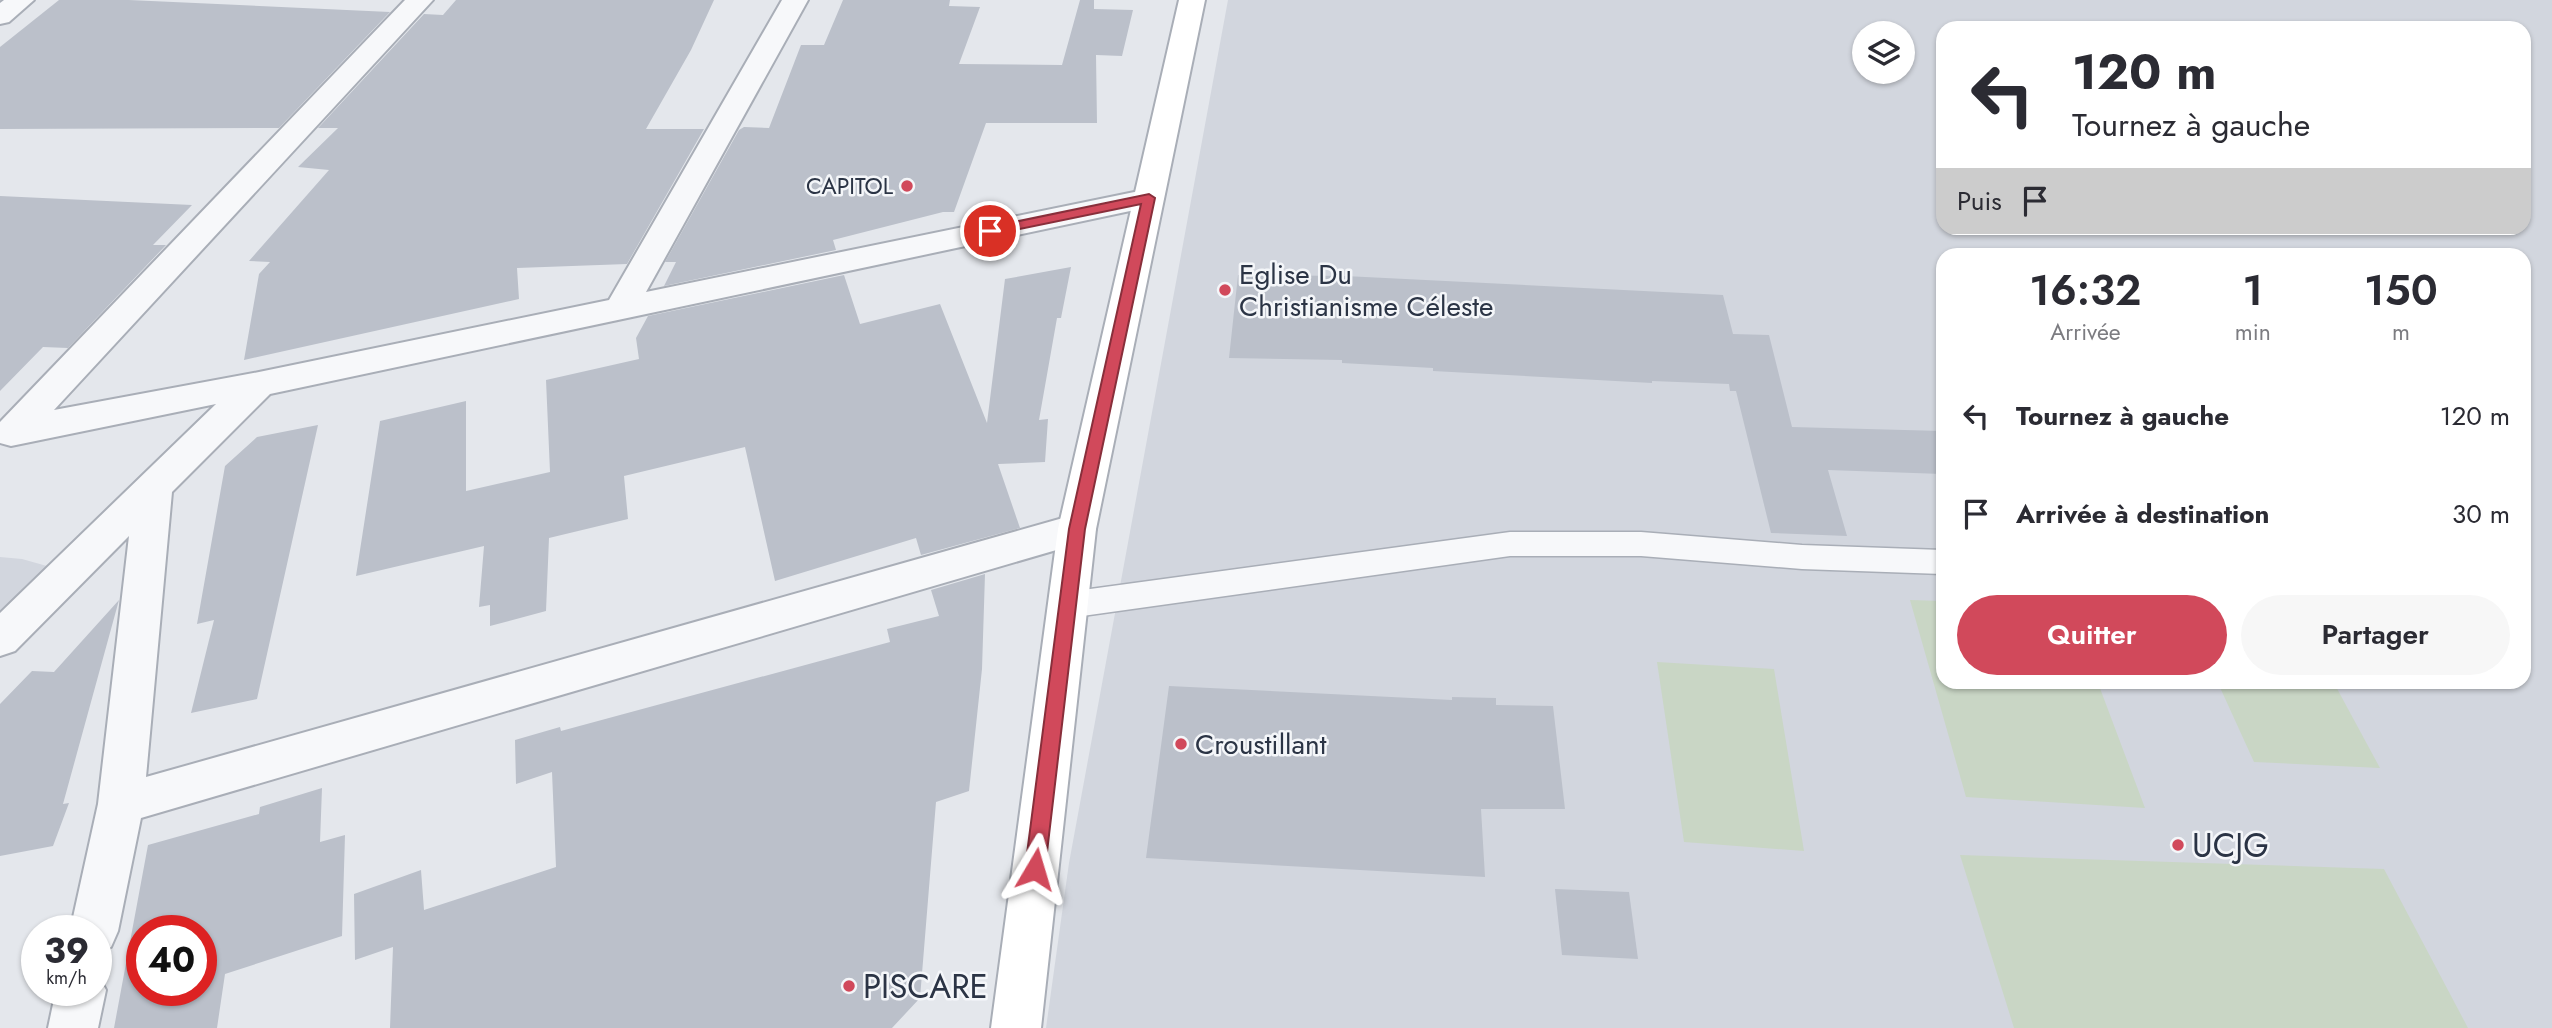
<!DOCTYPE html>
<html lang="fr">
<meta charset="utf-8">
<style>
body{margin:0;font-family:Jost,sans-serif;background:#f7f7f7;color:#2b2b33;height:100vh;display:flex;flex-direction:column;font-size:26px;white-space:nowrap}
*{box-sizing:border-box;margin:0}
p{font-size:23px;color:#7c7c81}
.icon{flex:none;width:38px;height:38px;fill:none;stroke:currentColor;stroke-width:2;stroke-linecap:round;stroke-linejoin:round}
.map{position:relative;flex:1;overflow:hidden}
.sheet{position:absolute;left:1936px;top:248px;width:595px;height:441px;display:flex;flex-direction:column;background:#fff;border-radius:21px;box-shadow:0 2px 5px #0004}
.sheet>*{flex:none}
.banner{position:absolute;left:1936px;top:21px;width:595px;height:214px;border-radius:21px;box-shadow:0 2px 5px #0004;background:#fff;color:#2b2b33;overflow:hidden}
.fabs{position:absolute;left:1852px;top:21px;display:grid;gap:14px}
.fabs a{display:grid;place-items:center;width:63px;height:63px;border-radius:50%;background:#fff;box-shadow:0 2px 5px #0004;font-size:35px}
.speed{position:absolute;left:21px;top:915px;display:flex;gap:14px;font-size:35px;font-weight:700;text-align:center}
.speed>*{display:grid;place-content:center;width:91px;height:91px;border-radius:50%;background:#fff;box-shadow:0 2px 5px #0004;line-height:1}
.speed small{font-size:18px;font-weight:400}
.speed .limit{border:10px solid #d22;background:#fff;color:#111}
.pin{position:absolute;display:grid;place-items:center;width:60px;height:60px;color:#fff;margin:-30px;border:4px solid #fff;border-radius:50%;box-shadow:0 2px 7px #0007}
.me{position:absolute;width:77px;margin:-38px;rotate:7deg;stroke-linejoin:round;filter:drop-shadow(0 0 5px #0008)}
.turn{display:flex;align-items:center;gap:24px;height:147px;padding:0 21px;font-size:32px}
.turn .icon{width:91px;height:91px;stroke-width:2.5}
.turn b{display:block;font-size:49px;line-height:60px}
.then{display:flex;align-items:center;height:66px;padding:0 21px;background:#0003;gap:14px;font-size:26px}
.eta{display:flex;justify-content:space-evenly;align-items:center;height:119px;text-align:center}
.eta b{font-size:42px;font-weight:600;line-height:49px}
.primary-button{display:flex;gap:14px;margin-top:auto;padding:14px 21px}
.primary-button a{flex:1;height:80px;border-radius:42px;background:#d1495b;color:#fff;font-size:28px;font-weight:600;line-height:80px;text-align:center}
.primary-button a+a{background:#f7f7f7;color:#2b2b33}
ul{padding:0;list-style:none}
li{display:flex;align-items:center;gap:21px;height:98px;padding:0 21px}
li div{flex:1}
li b{display:block;font-size:26px}
li em{font-style:normal}
.map>svg:first-child{display:block}
.built{fill:#d2d6de;fill-rule:evenodd}
.green{fill:#c9d6c5}
.building{fill:#bbc0ca;fill-rule:evenodd}
.lines{fill:none;stroke-linecap:round;stroke-linejoin:round}
.lane-casing{stroke:#a9aeb7;stroke-width:3}
.street-casing{stroke:#a9aeb7;stroke-width:4}
.secondary-casing{stroke:#a9aeb7;stroke-width:4}
.lane{fill:#f7f8fa;fill-rule:evenodd}
.street{fill:#f7f8fa;fill-rule:evenodd}
.secondary{fill:#fff;fill-rule:evenodd}
.route{fill:#d1495b;stroke:#882f3b;stroke-width:2}
.poi-dot{fill:#d1495b;stroke:#f4f6f9;stroke-width:2.5}
.labels{text-anchor:middle;dominant-baseline:central;stroke-width:5;stroke-linejoin:round;paint-order:stroke}
.far-poi-label{font-size:23px;fill:#2b3445;stroke:#f4f6f9;text-anchor:end}
.poi-label{font-size:28px;fill:#2b3445;stroke:#f4f6f9;text-anchor:start}
.near-poi-label{font-size:33px;fill:#2b3445;stroke:#f4f6f9;text-anchor:start}
</style>
<div class="map">
<svg width="2552" height="1028" viewBox="0 0 2552 1028">
<rect width="100%" height="100%" fill="#e4e7ec"/>
<g class="built">
<path d="M1228 0H2552V1028H1046L1069 863ZM1942 28H2524V228H1942ZM1864 33H1902V72H1864ZM1942 256H2524V682H1942Z"/>
<path d="M0 557 22 559 61 570 0 634Z"/>
</g>
<g class="green">
<path d="M1910 600 1942 601V682L2098 683 2145 808 1966 797Z"/>
<path d="M1657 662 1774 669 1804 851 1684 842Z"/>
<path d="M2218 683H2334L2380 768 2254 762Z"/>
<path d="M1960 855 2384 869 2468 1028H2014Z"/>
</g>
<g class="building">
<path d="M59 0H129L390 12 279 128 0 129V47Z"/>
<path d="M456 0H714L691 50 646 129H704L627 264 517 268 519 299 244 360 259 274 270 262 249 261 329 170 298 167 338 128H318L424 14 443 15Z"/>
<path d="M843 0H950L949 6 980 7 959 64 1062 65 1080 0H1094V9L1133 10 1122 56 1096 55 1097 123H986L954 212H943L833 240 836 250 664 286 676 262H665L739 130 744 127 769 128 801 45H824Z"/>
<path d="M0 196 192 205 153 245H166L68 348 43 347 0 391Z"/>
<path d="M1071 267 1061 318H1057L1039 420 1048 419 1045 462 998 464 1020 528 921 555 916 538 775 581 745 447 624 476 628 519 549 538 546 611 490 626V605L479 607 484 546 356 576 380 421 466 401V491L550 472 546 380 639 359 636 338 648 316 844 275 860 324 940 304 987 423 1005 279Z"/>
<path d="M1238 275 1345 276 1723 295 1733 334 1769 335 1792 427 1942 431V474L1828 470 1847 536 1771 533 1736 391H1730L1729 384 1652 381V383L1433 371V368L1342 363V360L1229 358Z"/>
<path d="M318 425 257 699 191 713 214 620 197 624 225 466 257 437Z"/>
<path d="M985 574 982 669 969 791 936 802 920 998 892 1028H390L393 947 355 960 354 894 421 870 424 910 556 867 552 772 516 784 515 740 560 727 561 731 890 642 887 629 939 616 931 590Z"/>
<path d="M119 600 63 804 69 803 53 846 0 856V704L32 671 54 672Z"/>
<path d="M1169 686 1452 700V697L1496 698V705L1553 706 1565 809H1481L1485 877 1146 858Z"/>
<path d="M322 788 320 842 345 835 342 936 225 974 217 1028H114L148 845 259 814 260 807ZM142 931H201V990H142Z"/>
<path d="M1555 889 1629 892 1638 959 1562 955Z"/>
</g>
<g class="lines">
<g class="lane-casing">
<path id="lane" d="M1510 532H1641L1802 545 1942 550V574L1802 569 1641 556H1510L1068 618 1057 614 1052 605 1057 596 1068 592Z"/>
</g>
<g class="street-casing">
<g id="street">
<path d="M4 0H34L9 22 0 24V3Z"/>
<path d="M405 0H433L54 410 259 372 609 300 782 0H808L646 292 1149 189 1160 191 1164 198 1160 205 1149 207 270 394 172 492 146 777 1077 514 1091 519 1096 529 1091 539 1077 544 141 818 118 931 111 947 96 953V931H70L98 804 129 536 15 651 0 656V613L216 404 11 446 0 443V422Z"/>
<path d="M96 972 106 990 98 1028H48L56 990H96Z"/>
</g>
</g>
<g class="secondary-casing">
<path id="secondary" d="M1179 0H1205L1096 529 1041 1028H991L1058 529Z"/>
</g>
<use href="#lane" class="lane"/>
<use href="#street" class="street"/>
<use href="#secondary" class="secondary"/>
</g>
<path class="route" d="M1149 194 1155 198 1085 529 1045 869 1042 876 1035 878 1028 876 1025 869 1069 529 1141 204 990 235 983 231 990 227Z"/>
<g class="poi-dot">
<circle cx="907" cy="186" r="7"/>
<circle cx="1225" cy="290" r="7"/>
<circle cx="1181" cy="744" r="7"/>
<circle cx="2178" cy="845" r="7"/>
<circle cx="849" cy="986" r="7"/>
</g>
<g class="labels">
<g class="far-poi-label">
<text x="893" y="186">CAPITOL</text>
</g>
<g class="poi-label">
<text x="1239" y="274">Eglise Du<tspan x="1239" dy="32">Christianisme Céleste</tspan></text>
<text x="1195" y="744">Croustillant</text>
</g>
<g class="near-poi-label">
<text x="2192" y="845">UCJG</text>
<text x="863" y="986">PISCARE</text>
</g>
</g>
</svg>
<div class="fabs">
<a><svg class="icon" aria-label="layers" viewBox="0 0 24 24"><path d="M12 4l9 5-9 5-9-5zM3 14l9 5 9-5"/></svg></a>
</div>
<div class="speed"><div>39<small>km/h</small></div><div class="limit">40</div></div>
<div class="pin" style="left:990px;top:231px;background:#d93025"><svg class="icon" aria-label="arrive" viewBox="0 0 24 24"><path d="M6 21V4h12l-3 4 3 4H6"/></svg></div>
<svg class="me" style="left:1035px;top:869px" viewBox="-20 -20 40 40"><path d="M0-17L14 15 0 8-14 15z" fill="#d1495b" stroke="#fff" stroke-width="4"/></svg>
<div class="banner">
<div class="turn"><svg class="icon" aria-label="left" viewBox="0 0 24 24"><path d="M17 20v-9H6M10 6l-5 5 5 5"/></svg><div><b>120 m</b>Tournez à gauche</div></div>
<div class="then">Puis<svg class="icon" aria-label="arrive" viewBox="0 0 24 24"><path d="M6 21V4h12l-3 4 3 4H6"/></svg></div>
</div>
<section class="sheet">
<div class="eta">
<div><b>16:32</b><p>Arrivée</p></div>
<div><b>1</b><p>min</p></div>
<div><b>150</b><p>m</p></div>
</div>
<ul>
<li><svg class="icon" aria-label="left" viewBox="0 0 24 24"><path d="M17 20v-9H6M10 6l-5 5 5 5"/></svg><div><b>Tournez à gauche</b></div><em>120 m</em></li>
<li><svg class="icon" aria-label="arrive" viewBox="0 0 24 24"><path d="M6 21V4h12l-3 4 3 4H6"/></svg><div><b>Arrivée à destination</b></div><em>30 m</em></li>
</ul>
<div class="primary-button"><a>Quitter</a><a>Partager</a></div>
</section>
</div>
